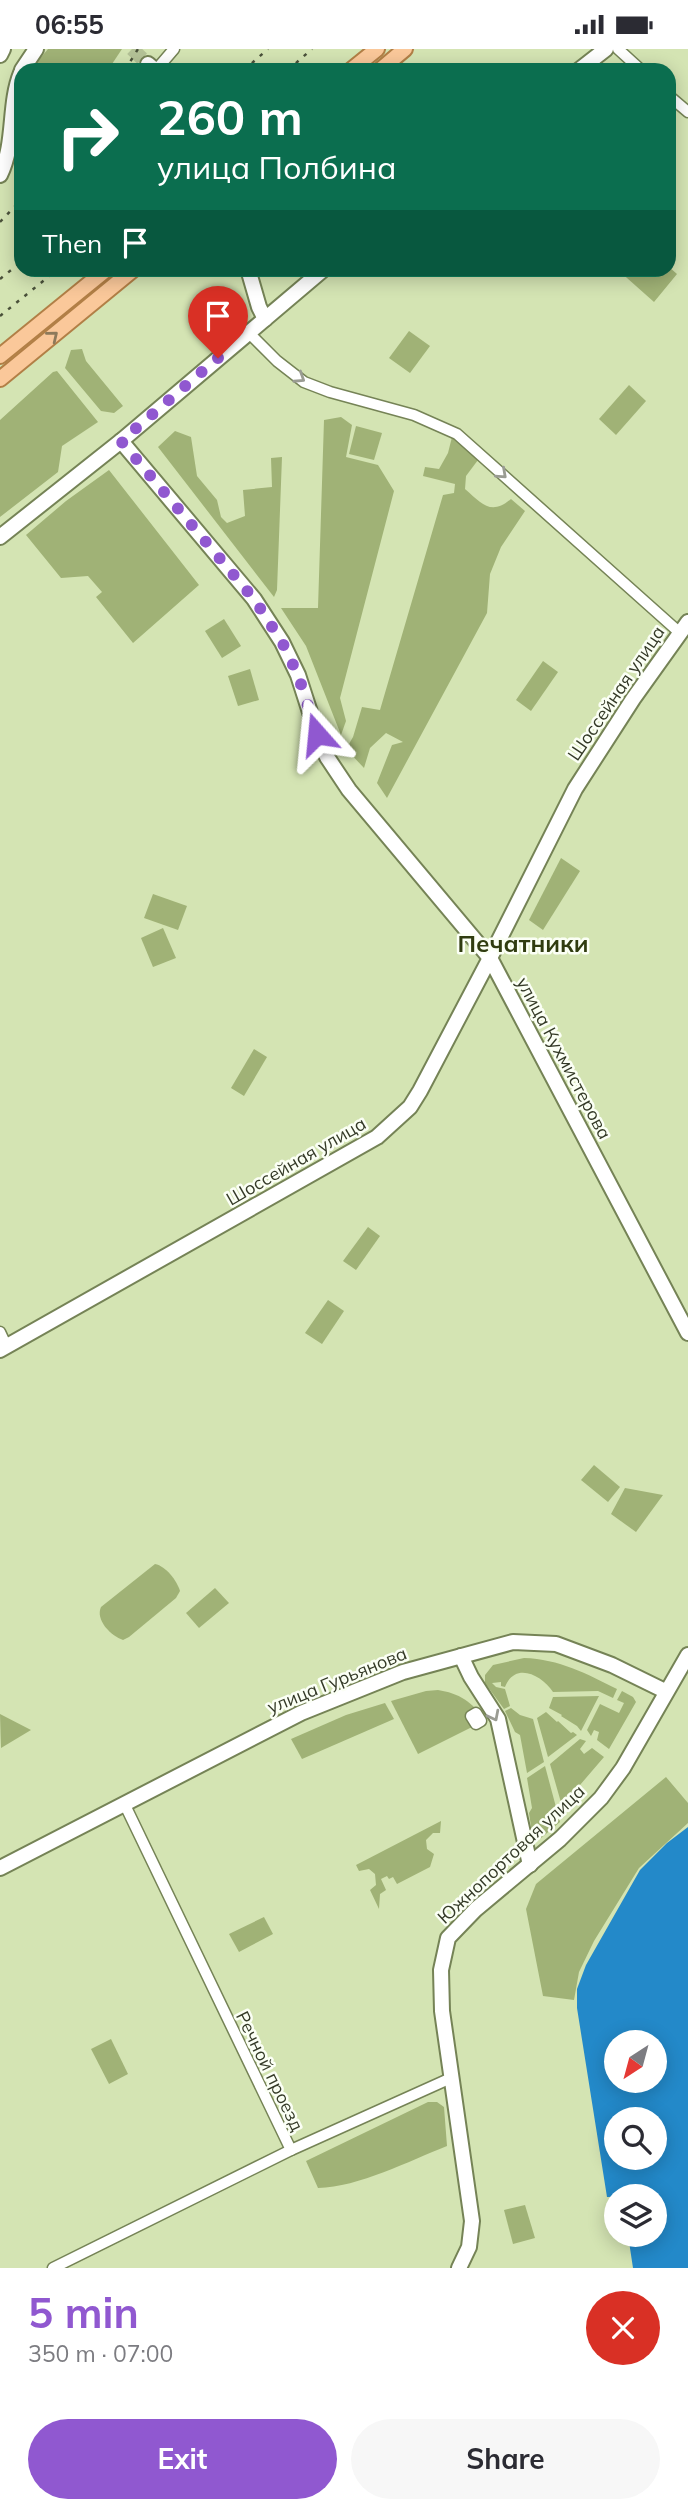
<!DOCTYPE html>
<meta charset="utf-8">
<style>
body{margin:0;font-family:Mulish,sans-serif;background:#f7f7f7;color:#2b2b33;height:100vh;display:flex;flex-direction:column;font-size:26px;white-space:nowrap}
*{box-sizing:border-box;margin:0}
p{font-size:23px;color:#7c7c81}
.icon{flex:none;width:38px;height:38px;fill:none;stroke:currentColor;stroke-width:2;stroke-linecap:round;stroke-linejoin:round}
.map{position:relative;height:2219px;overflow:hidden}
.drawer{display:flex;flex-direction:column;background:#fff;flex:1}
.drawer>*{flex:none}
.banner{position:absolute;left:14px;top:14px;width:662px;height:214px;border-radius:21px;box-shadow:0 4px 18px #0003;background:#0b6e4f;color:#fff;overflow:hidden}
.needle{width:46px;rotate:216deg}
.tools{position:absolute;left:604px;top:1981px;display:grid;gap:14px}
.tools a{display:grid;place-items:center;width:63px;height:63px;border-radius:50%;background:#fff;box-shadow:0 4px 18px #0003;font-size:35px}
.pin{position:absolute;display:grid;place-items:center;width:60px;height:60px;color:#fff;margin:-72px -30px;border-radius:50% 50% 50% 0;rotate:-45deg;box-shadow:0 0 7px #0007}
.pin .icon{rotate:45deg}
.me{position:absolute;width:77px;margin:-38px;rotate:342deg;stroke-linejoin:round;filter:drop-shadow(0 0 5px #0008)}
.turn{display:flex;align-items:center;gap:24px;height:147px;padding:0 28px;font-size:32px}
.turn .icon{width:91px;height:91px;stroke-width:2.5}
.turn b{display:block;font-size:49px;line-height:60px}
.then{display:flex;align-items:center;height:66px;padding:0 28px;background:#0003;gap:14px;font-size:26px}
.round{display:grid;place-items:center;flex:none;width:74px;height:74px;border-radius:37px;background:#f7f7f7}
.summary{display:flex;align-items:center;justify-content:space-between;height:119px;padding:0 28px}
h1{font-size:42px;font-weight:700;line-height:52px;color:#9058d0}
.button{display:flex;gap:14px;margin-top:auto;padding:14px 28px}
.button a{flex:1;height:80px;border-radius:42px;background:#9058d0;color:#fff;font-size:28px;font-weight:700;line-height:80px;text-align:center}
.button a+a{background:#f7f7f7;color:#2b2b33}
.status{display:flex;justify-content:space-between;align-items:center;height:49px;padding:0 35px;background:#fff;direction:ltr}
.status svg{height:19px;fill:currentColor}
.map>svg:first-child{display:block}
.green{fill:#a0b276}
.water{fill:#2389c9;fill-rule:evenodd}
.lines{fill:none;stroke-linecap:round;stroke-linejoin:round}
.secondary-tunnel{stroke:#b4c297;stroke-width:14;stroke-dasharray:14 7;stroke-linecap:butt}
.street-casing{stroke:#758356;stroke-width:13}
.secondary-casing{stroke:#758356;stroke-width:18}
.primary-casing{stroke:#b27f46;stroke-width:18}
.street{stroke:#fff;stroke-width:10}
.secondary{stroke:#fff;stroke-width:14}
.primary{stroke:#fac89a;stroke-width:14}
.rail{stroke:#4a513a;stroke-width:2.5;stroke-dasharray:3.5 7;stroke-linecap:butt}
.oneway{stroke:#8d7a5b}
.oneway2{stroke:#9a9c93}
.route{stroke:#9058d0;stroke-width:12;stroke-dasharray:0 21.6}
.labels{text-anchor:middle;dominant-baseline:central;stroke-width:5;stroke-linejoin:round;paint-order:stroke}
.street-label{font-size:18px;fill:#343a27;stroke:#fbfff5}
.district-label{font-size:24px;font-weight:bold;fill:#303c10;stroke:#fbfff5}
</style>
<div class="status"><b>06:55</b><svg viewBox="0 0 49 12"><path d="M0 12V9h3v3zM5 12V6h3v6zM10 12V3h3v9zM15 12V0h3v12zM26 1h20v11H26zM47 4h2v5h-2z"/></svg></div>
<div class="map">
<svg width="688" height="2219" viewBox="0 0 688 2219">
<rect width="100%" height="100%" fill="#d4e4b3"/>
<g class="green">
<path d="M48 0H122L108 21H30Z"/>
<path d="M669 218 677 225 654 253 618 221 668 220Z"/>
<path d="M409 282 430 297 410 324 389 309Z"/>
<path d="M82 300 86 312 123 357 114 364 101 362 65 319 71 301Z"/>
<path d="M57 322 98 373 62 397 58 423 0 468V371L53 323Z"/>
<path d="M629 336 646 352 616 386 599 370Z"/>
<path d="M341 368 352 376 346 408 378 416 394 442 340 649 346 672 341 686 306 597 281 559H318L324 371Z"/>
<path d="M356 377 382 384 374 411 349 405Z"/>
<path d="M175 382 191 388 197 427 217 451 221 468 227 474 245 467 243 441 272 438 271 409 282 408 277 541 274 548 158 398Z"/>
<path d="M452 388 478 411 466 427 465 440C482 455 491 467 511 450L525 462 501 498 490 525 487 564 387 749 377 734 392 696 403 693 386 684 370 699 364 719 346 700 353 688 362 658 380 661 443 446 454 444 455 435 423 427 425 418 439 420 448 404Z"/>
<path d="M109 421 199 536 133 594 96 548 102 543 88 527 61 529 26 486 66 452Z"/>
<path d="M224 570 241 597 222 609 205 582Z"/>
<path d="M543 612 558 623 531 662 516 651Z"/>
<path d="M250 620 259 651 238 657 228 627Z"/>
<path d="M561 809 580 822 543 881 529 871Z"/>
<path d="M153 845 187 857 178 881 144 869Z"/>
<path d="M163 879 176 909 153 918 141 889Z"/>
<path d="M254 1000 267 1008 244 1047 231 1039Z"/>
<path d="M368 1178 380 1187 356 1221 343 1212Z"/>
<path d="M328 1251 344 1262 322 1295 305 1284Z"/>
<path d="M594 1416 620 1438 608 1453 581 1431Z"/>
<path d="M625 1439 663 1446 636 1483 611 1465Z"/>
<path d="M155 1515C166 1517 177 1532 180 1542L176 1549 129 1588 123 1591C111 1587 95 1571 101 1558Z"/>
<path d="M215 1539 229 1554 199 1579 186 1564Z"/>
<path d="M524 1609C559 1610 587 1625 617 1640L613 1649 598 1642 553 1643C542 1626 515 1612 505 1638L501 1637V1633L492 1634 496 1638 505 1640 510 1657 504 1660 485 1634V1626L493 1616Z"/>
<path d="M438 1641C458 1644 474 1653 484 1672L418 1705 391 1652 426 1642Z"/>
<path d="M622 1642 633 1648 636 1653 609 1700 597 1691 599 1683 594 1681 591 1687 587 1681 600 1655 619 1664 624 1654 617 1651Z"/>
<path d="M599 1647 581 1682 577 1677 561 1667 562 1666 549 1659 553 1648Z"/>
<path d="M385 1654 394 1670 302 1710 291 1690 346 1666Z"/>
<path d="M511 1659 520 1666 533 1670 544 1713 527 1724 520 1686 515 1683 505 1662Z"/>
<path d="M546 1663 557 1673 558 1672 571 1684 573 1683 577 1686 548 1708 537 1669Z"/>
<path d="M0 1665 31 1681 1 1699Z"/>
<path d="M580 1690 586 1692 580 1700 584 1705 592 1699 604 1708 562 1757 550 1715Z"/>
<path d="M545 1717 560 1773 540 1790 532 1784 529 1764 532 1759 527 1729Z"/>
<path d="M666 1728 688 1754V1774L639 1819 594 1892 579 1923 574 1951 543 1947 526 1860 536 1835Z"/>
<path d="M441 1772 440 1784H433L426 1791 427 1800 434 1805 430 1818 397 1835 393 1828 389 1830 387 1827 381 1830 386 1841 380 1845 379 1860 370 1841 376 1836 375 1825 369 1820 359 1822 356 1816Z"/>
<path d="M264 1868 273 1885 239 1903 229 1885Z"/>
<path d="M111 1990 128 2025 109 2035 91 2000Z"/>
<path d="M428 2053H437L444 2058 447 2097C409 2112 359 2138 318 2139L306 2112Z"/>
<path d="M525 2156 535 2189 513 2195 504 2161Z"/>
</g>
<path class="water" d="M688 1778V2219H633L628 2186H654V2147L607 2148 577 1959V1940L586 1916 640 1821 667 1794ZM616 1993H654V2032H616ZM616 2070H654V2109H616Z"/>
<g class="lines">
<path class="secondary-tunnel" d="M132 0 148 15"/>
<g class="street-casing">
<g id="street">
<path d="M618 0 641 21"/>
<path d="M156 21 174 0"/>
<path d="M668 46 688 63"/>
<path d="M249 284 277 312 304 333 330 343 414 366 457 385 680 584"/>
<path d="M0 1283 7 1298"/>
<path d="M476 1664 481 1672 476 1675 471 1667Z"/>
<path d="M124 1754 291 2101"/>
<path d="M53 2219 291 2101 451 2029"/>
</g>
</g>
<g class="secondary-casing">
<g id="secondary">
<path d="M0 6 3 0"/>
<path d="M148 15 155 21"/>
<path d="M22 21 36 0"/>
<path d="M579 21 606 0"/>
<path d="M0 126C16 93 8 56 21 24"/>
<path d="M248 220 259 258 265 270"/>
<path d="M121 392 254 550 282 593 298 626 317 685 327 708 349 741 490 909 688 1284"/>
<path d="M0 488 121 392 324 220"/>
<path d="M0 1301 377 1088 410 1058 420 1042 490 909 575 740 633 650 688 573"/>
<path d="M461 1607 471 1628 498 1670 530 1816"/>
<path d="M0 1819 301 1664 403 1623 513 1593 556 1595 612 1616 665 1642"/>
<path d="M459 2219 469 2198 472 2172 442 1962 441 1921 448 1889 476 1860 560 1790 601 1749 623 1719 688 1606"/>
</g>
</g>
<g class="primary-casing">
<g id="primary">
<path d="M351 21 377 0"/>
<path d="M380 21 405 0"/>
<path d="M0 307 107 220"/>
<path d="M0 330 134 220"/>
</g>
</g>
<use href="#street" class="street"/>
<use href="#secondary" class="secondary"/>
<use href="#primary" class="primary"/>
<g class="rail">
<path d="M125 21 138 0"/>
<path d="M244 21 268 0"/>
<path d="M288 21 312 0"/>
<path d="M0 173 21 151"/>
<path d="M0 230 21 213"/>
<path d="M0 267 58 220"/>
</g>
</g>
<defs><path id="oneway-chevron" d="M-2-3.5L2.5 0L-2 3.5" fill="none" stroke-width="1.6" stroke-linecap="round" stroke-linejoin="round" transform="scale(1.75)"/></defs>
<use class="oneway" href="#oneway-chevron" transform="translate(53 287) rotate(-39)"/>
<g class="oneway2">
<use href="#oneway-chevron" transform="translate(300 329) rotate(33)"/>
<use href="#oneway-chevron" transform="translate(502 425) rotate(42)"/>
<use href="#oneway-chevron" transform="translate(494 1667) rotate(63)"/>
</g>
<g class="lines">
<path class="route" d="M218 309 121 392 254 550 282 593 298 626 317 685"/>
</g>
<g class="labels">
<g class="street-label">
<text transform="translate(616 644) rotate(-56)">Шоссейная улица</text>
<text transform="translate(564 1009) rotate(62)">улица Кухмистерова</text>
<text transform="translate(296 1112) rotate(-30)">Шоссейная улица</text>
<text transform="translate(337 1631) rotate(-22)">улица Гурьянова</text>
<text transform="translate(511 1805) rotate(-43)">Южнопортовая улица</text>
<text transform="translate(270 2022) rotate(64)">Речной проезд</text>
</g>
<g class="district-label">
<text x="523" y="894">Печатники</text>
</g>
</g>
</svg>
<div class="tools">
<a><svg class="needle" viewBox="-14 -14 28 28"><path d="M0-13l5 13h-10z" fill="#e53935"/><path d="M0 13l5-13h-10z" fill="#7c7c81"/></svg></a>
<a><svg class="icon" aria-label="search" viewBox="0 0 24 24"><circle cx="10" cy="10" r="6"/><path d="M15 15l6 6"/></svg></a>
<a><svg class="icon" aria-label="layers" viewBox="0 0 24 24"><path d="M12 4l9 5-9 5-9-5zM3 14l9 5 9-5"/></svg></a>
</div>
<div class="pin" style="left:218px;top:309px;background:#d93025"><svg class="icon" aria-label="arrive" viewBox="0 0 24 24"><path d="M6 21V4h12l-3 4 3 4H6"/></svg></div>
<svg class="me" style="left:317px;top:685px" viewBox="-20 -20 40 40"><path d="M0-17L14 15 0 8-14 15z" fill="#9058d0" stroke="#fff" stroke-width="4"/></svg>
<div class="banner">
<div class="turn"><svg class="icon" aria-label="right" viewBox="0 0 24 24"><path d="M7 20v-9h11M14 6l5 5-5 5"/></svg><div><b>260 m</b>улица Полбина</div></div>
<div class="then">Then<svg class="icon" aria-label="arrive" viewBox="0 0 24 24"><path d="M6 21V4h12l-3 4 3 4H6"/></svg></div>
</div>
</div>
<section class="drawer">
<div class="summary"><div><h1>5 min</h1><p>350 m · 07:00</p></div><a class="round" style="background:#d93025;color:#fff"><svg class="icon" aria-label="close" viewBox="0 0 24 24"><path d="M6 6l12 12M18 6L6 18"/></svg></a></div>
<div class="button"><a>Exit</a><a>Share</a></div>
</section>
